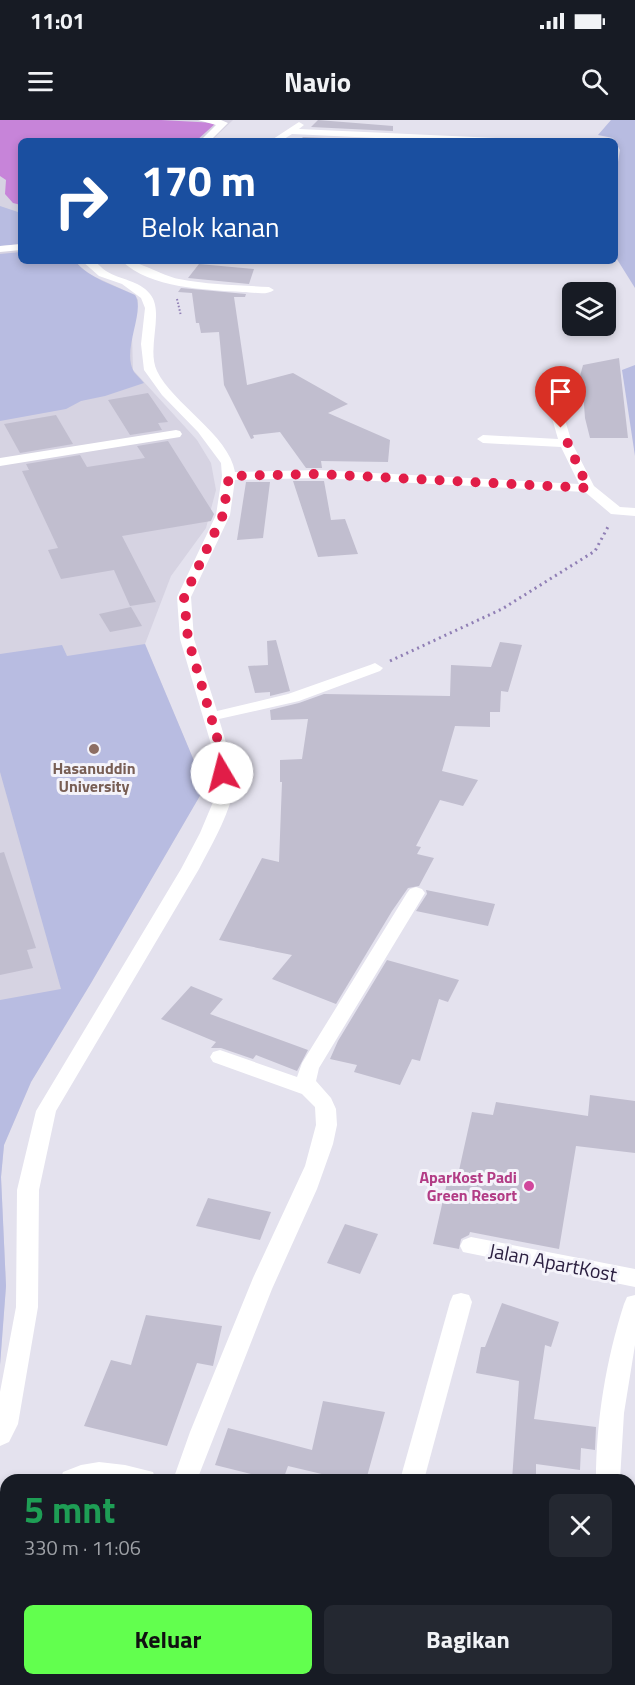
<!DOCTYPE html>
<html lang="id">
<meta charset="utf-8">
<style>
body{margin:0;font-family:"Titillium Web",sans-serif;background:#242831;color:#f1f3f6;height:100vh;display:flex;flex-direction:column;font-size:22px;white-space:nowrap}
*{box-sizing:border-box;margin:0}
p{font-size:20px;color:#9ea1a6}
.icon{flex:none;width:33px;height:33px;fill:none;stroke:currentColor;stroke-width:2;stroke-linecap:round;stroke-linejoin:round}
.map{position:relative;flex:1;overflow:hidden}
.sheet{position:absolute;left:0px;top:1354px;width:636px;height:212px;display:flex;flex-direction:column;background:#171b24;border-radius:18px 18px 0 0;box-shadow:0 3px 9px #0003}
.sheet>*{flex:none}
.banner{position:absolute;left:18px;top:18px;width:600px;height:126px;border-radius:9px;box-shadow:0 3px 9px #0003;background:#1a4fa0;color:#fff;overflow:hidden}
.controls{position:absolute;left:562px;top:162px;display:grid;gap:12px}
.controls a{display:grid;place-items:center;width:54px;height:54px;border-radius:9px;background:#171b24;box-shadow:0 3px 9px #0003;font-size:30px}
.pin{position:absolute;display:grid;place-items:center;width:51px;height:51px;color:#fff;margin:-62px -26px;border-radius:50% 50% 50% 0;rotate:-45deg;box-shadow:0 0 6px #0007}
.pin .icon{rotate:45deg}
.me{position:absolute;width:66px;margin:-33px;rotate:352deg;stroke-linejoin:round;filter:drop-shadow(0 0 4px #0008)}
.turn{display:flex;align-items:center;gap:21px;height:126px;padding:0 24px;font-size:27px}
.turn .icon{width:78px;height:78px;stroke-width:2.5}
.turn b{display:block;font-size:42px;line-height:51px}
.round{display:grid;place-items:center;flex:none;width:63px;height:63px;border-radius:9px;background:#242831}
.headline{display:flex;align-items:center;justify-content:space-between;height:102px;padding:0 24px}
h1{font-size:36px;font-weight:700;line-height:45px;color:#1e9e55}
.cta{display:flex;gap:12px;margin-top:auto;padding:12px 24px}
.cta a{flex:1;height:69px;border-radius:9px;background:#62ff4e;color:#111;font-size:24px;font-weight:700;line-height:69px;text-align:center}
.cta a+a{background:#242831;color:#f1f3f6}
.status{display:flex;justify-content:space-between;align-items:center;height:42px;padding:0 30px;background:#171b24;direction:ltr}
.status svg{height:16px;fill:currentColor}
header{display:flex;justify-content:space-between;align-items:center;height:78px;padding:0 24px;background:#171b24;font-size:27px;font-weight:700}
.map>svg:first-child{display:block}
.built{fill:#d6d3e2}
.green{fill:#b8bce1}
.water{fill:#c784d9}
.building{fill:#c1becf}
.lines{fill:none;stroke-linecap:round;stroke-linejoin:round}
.path-far1{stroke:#907fb5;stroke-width:2;stroke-dasharray:1.5 2;stroke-linecap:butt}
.path{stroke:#907fb5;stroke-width:3;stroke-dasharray:2 4;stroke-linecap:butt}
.minor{fill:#fff;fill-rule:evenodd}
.route{stroke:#e11d48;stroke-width:10;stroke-dasharray:0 18}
.education-dot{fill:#8d6e63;stroke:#f4f3fa;stroke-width:2}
.hotel-dot{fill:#d1479c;stroke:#f4f3fa;stroke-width:2}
.labels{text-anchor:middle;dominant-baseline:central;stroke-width:6;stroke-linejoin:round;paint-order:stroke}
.education-label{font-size:16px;font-weight:bold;fill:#785e54;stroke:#f4f3fa}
.hotel-label{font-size:16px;font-weight:bold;fill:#b23c85;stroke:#f4f3fa;text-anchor:end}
.near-street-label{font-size:20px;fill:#2c2041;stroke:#f4f3fa}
</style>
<div class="status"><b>11:01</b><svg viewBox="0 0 49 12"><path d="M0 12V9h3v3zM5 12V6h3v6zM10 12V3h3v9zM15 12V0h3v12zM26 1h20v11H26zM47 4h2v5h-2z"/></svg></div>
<header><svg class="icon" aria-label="menu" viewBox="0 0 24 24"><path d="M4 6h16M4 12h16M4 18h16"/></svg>Navio<svg class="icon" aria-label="search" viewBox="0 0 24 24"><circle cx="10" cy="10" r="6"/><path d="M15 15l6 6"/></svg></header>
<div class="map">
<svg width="635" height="1565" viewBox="0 0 635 1565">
<rect width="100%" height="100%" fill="#e4e2ee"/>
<path class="built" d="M0 0H233L211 21H21V141H75L83 151 93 156 135 175 138 180 132 215 133 250 197 320 211 343 216 370 206 408 171 456 145 524 205 667 91 863 31 962 4 1025 1 1057 6 1166 0 1245Z"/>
<g class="green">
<path d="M611 0H635V168L615 136V60L620 30 613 18 598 15Z"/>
<path d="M0 86 21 93V124L0 126Z"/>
<path d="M21 132V141H75C90 159 114 165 135 175 146 191 121 230 134 252 137 256 141 259 144 263L105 276 81 281 66 289 0 301V134Z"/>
<path d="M635 245V336L622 250Z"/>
<path d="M145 524 205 667 91 863 31 962 4 1025 1 1057 6 1166 0 1245V880L61 869 0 652V534L62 525 67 536Z"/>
</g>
<path class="water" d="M0 0H161L216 3 196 21H21V85L13 83 5 74 6 60 0 56Z"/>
<g class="building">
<path d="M318 0 393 6V11L311 7Z"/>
<path d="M303 17 392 21H299Z"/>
<path d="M199 144 254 149 249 164 188 158Z"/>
<path d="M181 168 246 174 245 177H234L247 265 293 253 348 284 328 293 390 320 388 342 321 341 322 348H306L280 312 253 315 254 318 251 319 224 265 219 212 201 213 199 203H196L192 173 178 172Z"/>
<path d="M619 238 628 318H590L585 298 583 271H576L583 245Z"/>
<path d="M148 273 168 302 158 303 162 310 130 315 108 280Z"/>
<path d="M56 295 73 324 20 333 4 304Z"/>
<path d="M168 321 214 394 211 401 122 416 156 482 130 486 114 450 61 459 48 430 58 428 22 351 29 350 26 344 80 335 87 347 145 338 137 326Z"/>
<path d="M293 361H324L331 400 345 399 358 434 318 437Z"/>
<path d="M246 362H270L263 418 237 420Z"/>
<path d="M131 487 142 506 110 512 99 494Z"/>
<path d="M276 520 290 571 270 576V572L255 573 248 546 268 545 267 521Z"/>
<path d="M500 522 522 525 508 572 501 571 500 592H490V607L455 606 442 651 478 660 463 686 440 680 416 726 421 727 417 734 434 738 419 766 408 768 392 791 336 884 272 859 292 835 219 820 262 738 279 742 282 662H280V640L302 639 308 599 271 600 270 590 299 583 324 574 450 576 451 545 491 547Z"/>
<path d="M4 732 36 828 27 830 33 848 0 855V733Z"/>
<path d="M426 770 495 784 488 806 416 791 427 774Z"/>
<path d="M387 840 459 860 448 882 439 879 420 941 412 939 400 965 354 952 357 945 330 939 338 921Z"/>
<path d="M191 866 223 879 210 894 308 930 297 951 256 935 253 939 221 928H211L216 922 161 899Z"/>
<path d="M590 975 635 981V1033L576 1026 559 1129 470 1112 469 1115 461 1119 459 1129 433 1124 449 1054 458 1055 472 992 493 995 496 982 588 996Z"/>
<path d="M208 1078 271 1092 260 1120 196 1106Z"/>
<path d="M345 1104 378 1114 360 1154 327 1143Z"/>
<path d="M502 1183 559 1202 551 1227 545 1225 534 1299 596 1307 595 1330 581 1328 580 1350 536 1344V1360H512L519 1261 476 1253 481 1227H485Z"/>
<path d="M146 1195 222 1206 213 1246 197 1243 167 1326 84 1306 111 1240 131 1245Z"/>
<path d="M323 1281 385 1292 366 1360H347L288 1346 283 1360H275L215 1345 228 1308 312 1330Z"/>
</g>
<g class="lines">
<path class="path-far1" d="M177 179 181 196"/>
<path class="path" d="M390 541 502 489 595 431 609 405"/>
<g class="minor">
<path d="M198 0H221L228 3 210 21H200L216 5Z"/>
<path d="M299 2 304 5 299 9 496 18 501 21H439L292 14 281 21H270Z"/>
<path d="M21 124V130L0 132V126Z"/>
<path d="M82 141C86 141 91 140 95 142 99 144 102 149 106 151 120 160 139 160 150 174 165 192 146 228 157 251 172 283 229 315 235 352L318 350 579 364 561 327 483 323 477 319 483 315 558 319 546 277 554 263 558 262 564 266 558 277 572 323 594 366 620 387 635 388V396L611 394 585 372 318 358 235 360 230 395 191 477 194 519 217 591 288 574 370 545 375 543 383 548 380 551 299 581 219 599C225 619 237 657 232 677 225 702 211 726 199 749L56 991 39 1070 38 1187 18 1304 9 1322 0 1326V1272L16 1187 17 1070 36 991 181 749 200 713 216 675 213 631 180 519 177 477 216 395 222 356 221 343 198 312 162 275 144 250 141 224 145 188 141 178 122 164 99 156Z"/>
<path d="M122 141C142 141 159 155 179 159 209 165 239 165 269 167L274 170C267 176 252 172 243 172 207 170 149 168 122 141Z"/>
<path d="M176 310 180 311 182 314 180 317 0 346V338Z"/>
<path d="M416 767 422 769 425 773 319 948 316 961 331 978 336 989 337 1005 333 1024 317 1069 272 1169 197 1360H173L190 1312 253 1158 305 1046 316 1005 315 987 302 974 213 942 210 937 213 932 220 930 297 957 302 943 407 773 410 769Z"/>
<path d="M471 1117 635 1149V1167L463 1132 460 1126 463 1120Z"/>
<path d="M461 1173 469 1175 472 1182 424 1360H400L450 1182 453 1175Z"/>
<path d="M635 1175V1225L624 1293 620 1360H596C596 1301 606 1240 624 1184L627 1177Z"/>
<path d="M99 1342 125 1345 153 1352 156 1360H60L63 1352 81 1345Z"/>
<path d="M6 1503V1547L0 1549V1506Z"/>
</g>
</g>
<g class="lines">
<path class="route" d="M222 653 221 631 188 519 184 477 223 395 229 356 318 354 588 368 561 308"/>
</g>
<circle class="education-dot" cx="94" cy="629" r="6"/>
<circle class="hotel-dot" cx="529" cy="1066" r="6"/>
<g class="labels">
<g class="education-label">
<text x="94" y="648">Hasanuddin<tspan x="94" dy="18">University</tspan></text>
</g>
<g class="hotel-label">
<text x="517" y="1057">AparKost Padi<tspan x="517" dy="18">Green Resort</tspan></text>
</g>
<g class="near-street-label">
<text transform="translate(553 1142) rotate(11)">Jalan ApartKost</text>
</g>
</g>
</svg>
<div class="controls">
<a><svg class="icon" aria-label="layers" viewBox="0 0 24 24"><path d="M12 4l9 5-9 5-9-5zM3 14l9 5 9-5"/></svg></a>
</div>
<div class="pin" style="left:561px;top:308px;background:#d93025"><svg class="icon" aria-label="arrive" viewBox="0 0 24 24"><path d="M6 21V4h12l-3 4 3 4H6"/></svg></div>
<svg class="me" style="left:222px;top:653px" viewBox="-20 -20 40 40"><circle r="19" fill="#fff"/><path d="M0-13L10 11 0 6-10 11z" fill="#e11d48"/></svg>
<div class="banner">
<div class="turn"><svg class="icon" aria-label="right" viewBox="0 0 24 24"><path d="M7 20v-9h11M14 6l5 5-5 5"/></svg><div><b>170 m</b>Belok kanan</div></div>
</div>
<section class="sheet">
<div class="headline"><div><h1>5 mnt</h1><p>330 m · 11:06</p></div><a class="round"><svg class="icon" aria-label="close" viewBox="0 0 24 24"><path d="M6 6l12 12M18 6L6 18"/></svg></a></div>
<div class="cta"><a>Keluar</a><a>Bagikan</a></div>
</section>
</div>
